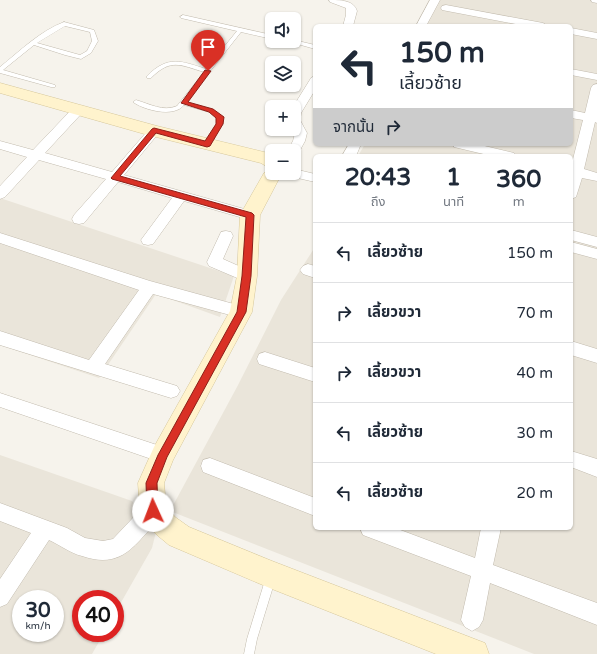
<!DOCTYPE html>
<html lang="th">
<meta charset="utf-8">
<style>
body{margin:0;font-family:"Varela Round","Noto Sans Thai",sans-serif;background:#f2f2f3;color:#1f2937;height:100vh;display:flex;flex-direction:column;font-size:15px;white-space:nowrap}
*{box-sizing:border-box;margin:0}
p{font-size:13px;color:#747a83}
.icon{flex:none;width:22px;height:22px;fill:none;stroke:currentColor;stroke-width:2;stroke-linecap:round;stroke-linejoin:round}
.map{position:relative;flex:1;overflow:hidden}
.panel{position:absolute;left:313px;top:154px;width:260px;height:376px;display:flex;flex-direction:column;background:#fff;border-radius:6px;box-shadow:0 1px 3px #0004}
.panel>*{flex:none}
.top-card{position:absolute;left:313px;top:24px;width:260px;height:122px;border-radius:6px;box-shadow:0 1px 3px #0004;background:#fff;color:#1f2937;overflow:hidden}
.fabs{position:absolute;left:265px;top:12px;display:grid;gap:8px}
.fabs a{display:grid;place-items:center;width:36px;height:36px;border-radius:6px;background:#fff;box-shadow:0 1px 3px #0004;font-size:20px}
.speed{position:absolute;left:12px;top:590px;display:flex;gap:8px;font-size:20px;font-weight:700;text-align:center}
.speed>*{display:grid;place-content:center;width:52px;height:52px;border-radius:50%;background:#fff;box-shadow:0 1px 3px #0004;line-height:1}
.speed small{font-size:10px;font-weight:400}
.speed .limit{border:6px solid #d22;background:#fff;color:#111}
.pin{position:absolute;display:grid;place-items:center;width:34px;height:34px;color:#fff;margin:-41px -17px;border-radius:50% 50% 50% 0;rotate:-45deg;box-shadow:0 0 4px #0007}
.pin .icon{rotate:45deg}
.me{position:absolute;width:44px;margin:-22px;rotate:358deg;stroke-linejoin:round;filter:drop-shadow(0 0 3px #0008)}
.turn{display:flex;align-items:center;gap:14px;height:84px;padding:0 20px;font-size:18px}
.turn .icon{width:52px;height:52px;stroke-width:2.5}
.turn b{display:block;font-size:28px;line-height:34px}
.then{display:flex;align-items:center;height:38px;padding:0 20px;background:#0003;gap:8px;font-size:15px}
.eta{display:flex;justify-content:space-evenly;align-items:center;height:68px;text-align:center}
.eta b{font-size:24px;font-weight:700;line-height:28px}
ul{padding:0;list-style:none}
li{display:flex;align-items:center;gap:12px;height:60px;padding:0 20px;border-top:1px solid #e0e1e3}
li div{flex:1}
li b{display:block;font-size:15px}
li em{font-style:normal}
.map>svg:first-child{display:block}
.residential{fill:#eae5da;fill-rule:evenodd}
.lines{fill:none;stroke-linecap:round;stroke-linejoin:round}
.lane-casing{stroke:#c2bbae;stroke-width:1}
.street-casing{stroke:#c2bbae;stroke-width:1}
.secondary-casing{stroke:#d6c79b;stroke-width:1}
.lane{fill:#fff;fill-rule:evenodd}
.street{fill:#fff;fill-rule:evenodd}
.secondary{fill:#fff3cd;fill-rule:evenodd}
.route{fill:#d93025;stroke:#8d1f18}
</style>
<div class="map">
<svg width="597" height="654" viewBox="0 0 597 654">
<rect width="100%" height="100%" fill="#f6f3ec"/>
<g class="residential">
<path d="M438 0H597V654H534L170 511 237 387 281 300 315 247V528H571V156H358L365 144H571V26H425Z"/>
<path d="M0 198 234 276 220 317 156 294 99 378 0 345Z"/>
<path d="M0 455 132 501 157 528 152 548 115 613V599H81V633H104L92 654H0ZM21 599H55V633H21Z"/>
</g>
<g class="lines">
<g class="lane-casing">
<g id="lane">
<path d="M183 15 272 35V39L241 32 186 102 213 110 223 117V124L209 145 207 146 204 144 217 124V118L209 112 184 105C174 118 144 110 133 102L136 100C150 104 163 112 177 106L204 72C180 65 171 58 151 78H147V76C168 55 181 61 206 69L237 31 181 18 180 17Z"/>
<path d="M64 22 94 30 98 41 91 53 81 59 65 55 34 45 3 70 55 85V87H51L0 73V67C20 51 40 31 64 22ZM65 26 90 32 92 41 87 51 80 55 37 43Z"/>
<path d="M294 40 315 45V49L287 41Z"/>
<path d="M271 572 275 573 276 577 257 639 254 654H244L247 639 266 577 267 573Z"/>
</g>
</g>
<g class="street-casing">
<g id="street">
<path d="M329 0C340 0 354 0 357 11L353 26H343L346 15V8L330 2Z"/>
<path d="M430 0H440L426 26H416Z"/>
<path d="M591 0H597V3L592 2Z"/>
<path d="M446 5 543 23 548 26H526L442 10 441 8 442 6Z"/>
<path d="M571 28 597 33V39L571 34Z"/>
<path d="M571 69 597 74V80L571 75Z"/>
<path d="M315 76V90L301 113 300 120 307 133 305 141 298 154 294 155V151H287L293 141 295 133 292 129H294V107H293L311 78Z"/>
<path d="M597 84V123L595 122 584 169 597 173V181L582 178 576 197 571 199V167L583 120 571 118V110L585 113 591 88 593 85Z"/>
<path d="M78 106 82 107 84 110 82 113 45 153 112 172 150 128H158L160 131 158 134 124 175 255 212 257 215 255 218 250 220 184 201 153 244 148 245 143 244 141 240 172 198 118 182 84 223 79 224 74 223 72 219 74 215 106 179 39 160 5 197 0 199V186L27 157 0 149V141L33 150 74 107Z"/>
<path d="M349 144H361L356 156H342Z"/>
<path d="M453 144H476L514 153 516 156H492L454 147Z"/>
<path d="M294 169 315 174V182L289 176 287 173H294Z"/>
<path d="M571 230 597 237V247L571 240Z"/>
<path d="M226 231 231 232 233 236 223 259 252 272 255 276 252 280 247 282 242 280 209 266 207 262 221 232Z"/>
<path d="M0 233 150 281 241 306 247 308 249 312 247 316 241 318 153 294 105 364 177 386 180 391 177 396 171 398 0 345V331L89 360 139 290 0 243Z"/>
<path d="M571 242 597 249V259L571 252Z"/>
<path d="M308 264 315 266V278L303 274 300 270 303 266Z"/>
<path d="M571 341 597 349V363L571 355Z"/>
<path d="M265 352 315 368V382L259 364 257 359 259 354Z"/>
<path d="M0 393 163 447 169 449 172 455 169 461 163 463 0 407Z"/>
<path d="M571 451 597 459V477L571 467Z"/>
<path d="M210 458 315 498V516L203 472 201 466 203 460Z"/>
<path d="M153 502 160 504 163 511 160 518C135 544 123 570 82 556 70 553 60 545 49 540L7 604 0 607V579L31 533 0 521V503L67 528 85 538 103 541 113 539 146 504Z"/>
<path d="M360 528H395L475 558 481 528H501L493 565 597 603V625L490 583 483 620 479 627 472 631 465 627 461 620 471 576 363 535Z"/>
</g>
</g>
<g class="secondary-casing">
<path id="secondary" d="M0 83 157 126 272 154V173H282L260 215 257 276 252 312 173 460 164 483 166 506 175 517 189 527 272 561 485 643 489 654H436L272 589 169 545 157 535 144 520 140 511 138 483 154 447 230 311 237 276 240 215 264 173 269 168 261 163 148 135 0 93Z"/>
</g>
<use href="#lane" class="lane"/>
<use href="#street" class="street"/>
<use href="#secondary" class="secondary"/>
</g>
<path class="route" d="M205 70 211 71 188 102 213 109 224 117 223 124 210 146 207 147 156 133 120 176 252 213 254 215 251 276 246 312 167 457 157 483 158 511 157 515 153 516 149 515 147 511 146 483 158 455 237 312 242 276 246 217 112 179 111 178 152 129 154 128 205 141 216 124V118L209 112 181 103Z"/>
</svg>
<div class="fabs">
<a><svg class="icon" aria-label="sound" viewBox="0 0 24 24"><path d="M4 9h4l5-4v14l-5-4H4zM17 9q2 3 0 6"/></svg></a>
<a><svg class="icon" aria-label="layers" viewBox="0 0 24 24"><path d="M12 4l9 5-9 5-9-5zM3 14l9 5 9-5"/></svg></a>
<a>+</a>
<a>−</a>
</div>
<div class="speed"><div>30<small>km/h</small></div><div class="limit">40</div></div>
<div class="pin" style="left:208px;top:71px;background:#d93025"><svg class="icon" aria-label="arrive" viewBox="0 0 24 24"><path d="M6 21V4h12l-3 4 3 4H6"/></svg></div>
<svg class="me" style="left:153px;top:511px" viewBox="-20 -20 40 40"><circle r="19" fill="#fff"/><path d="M0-13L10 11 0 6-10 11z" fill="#d93025"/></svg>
<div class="top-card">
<div class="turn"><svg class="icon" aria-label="left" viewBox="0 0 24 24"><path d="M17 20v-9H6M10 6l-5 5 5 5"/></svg><div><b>150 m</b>เลี้ยวซ้าย</div></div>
<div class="then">จากนั้น<svg class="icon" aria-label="right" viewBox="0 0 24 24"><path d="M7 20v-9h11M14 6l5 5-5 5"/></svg></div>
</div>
<section class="panel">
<div class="eta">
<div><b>20:43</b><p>ถึง</p></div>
<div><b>1</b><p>นาที</p></div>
<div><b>360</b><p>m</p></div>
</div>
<ul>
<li><svg class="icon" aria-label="left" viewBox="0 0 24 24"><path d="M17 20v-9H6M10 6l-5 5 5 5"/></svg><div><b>เลี้ยวซ้าย</b></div><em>150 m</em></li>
<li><svg class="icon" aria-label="right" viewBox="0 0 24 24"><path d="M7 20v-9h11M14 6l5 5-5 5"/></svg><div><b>เลี้ยวขวา</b></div><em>70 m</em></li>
<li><svg class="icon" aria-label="right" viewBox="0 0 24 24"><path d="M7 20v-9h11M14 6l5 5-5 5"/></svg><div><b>เลี้ยวขวา</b></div><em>40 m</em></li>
<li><svg class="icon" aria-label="left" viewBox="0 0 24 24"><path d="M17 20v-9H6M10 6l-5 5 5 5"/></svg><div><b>เลี้ยวซ้าย</b></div><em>30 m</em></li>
<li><svg class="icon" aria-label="left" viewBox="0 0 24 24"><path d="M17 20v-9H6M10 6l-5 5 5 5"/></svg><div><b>เลี้ยวซ้าย</b></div><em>20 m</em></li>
</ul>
</section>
</div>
